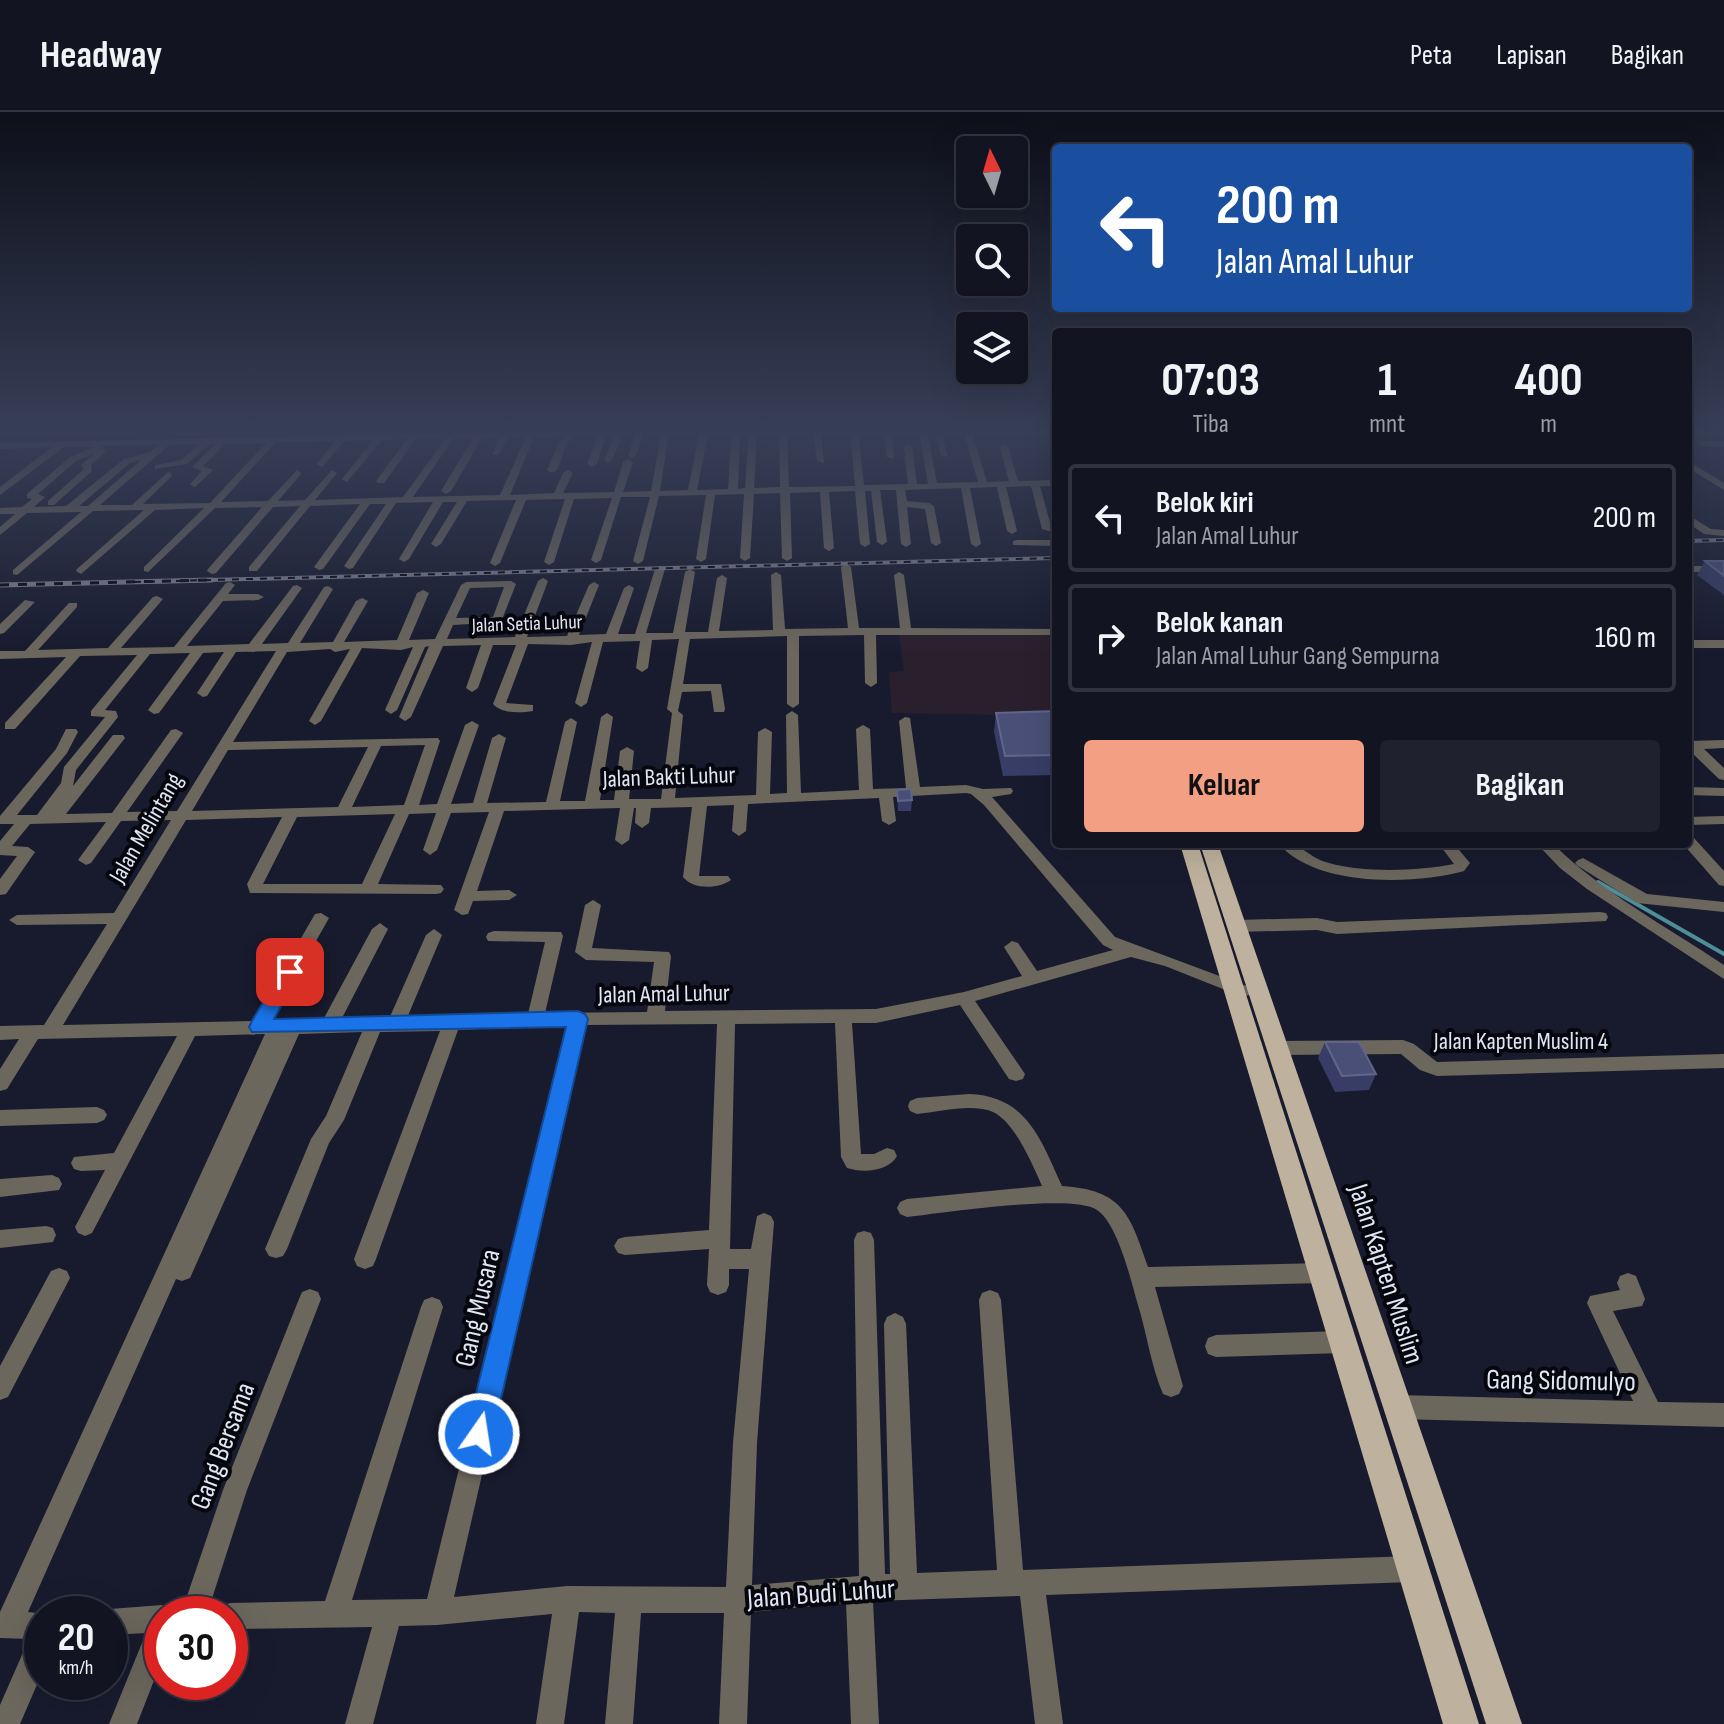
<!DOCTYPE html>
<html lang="id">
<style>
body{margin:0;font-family:"Sofia Sans Condensed",sans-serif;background:#1f212f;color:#f1f3f6;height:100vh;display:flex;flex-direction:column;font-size:30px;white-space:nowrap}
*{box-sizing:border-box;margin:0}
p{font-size:26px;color:#9c9ea5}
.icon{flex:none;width:44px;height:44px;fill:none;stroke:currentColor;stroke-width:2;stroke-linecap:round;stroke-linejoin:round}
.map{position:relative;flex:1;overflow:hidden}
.drawer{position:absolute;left:1052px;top:216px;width:640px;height:520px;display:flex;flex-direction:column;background:#121422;border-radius:8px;box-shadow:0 8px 32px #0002,0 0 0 2px #313340}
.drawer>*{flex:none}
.top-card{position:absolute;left:1052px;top:32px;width:640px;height:168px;border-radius:8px;box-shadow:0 8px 32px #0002,0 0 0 2px #313340;background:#1a4fa0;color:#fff;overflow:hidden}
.needle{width:52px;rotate:355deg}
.fabs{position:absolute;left:956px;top:24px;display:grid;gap:16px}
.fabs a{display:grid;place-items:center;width:72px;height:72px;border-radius:8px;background:#121422;box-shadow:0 8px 32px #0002,0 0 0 2px #313340;font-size:40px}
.speed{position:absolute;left:24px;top:1484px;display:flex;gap:16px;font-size:40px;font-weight:700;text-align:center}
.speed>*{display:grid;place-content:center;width:104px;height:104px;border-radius:50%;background:#121422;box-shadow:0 8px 32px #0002,0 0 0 2px #313340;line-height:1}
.speed small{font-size:20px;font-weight:400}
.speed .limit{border:12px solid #d22;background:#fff;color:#111}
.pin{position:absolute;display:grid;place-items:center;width:68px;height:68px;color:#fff;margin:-34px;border-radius:16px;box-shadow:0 4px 12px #0006}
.me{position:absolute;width:88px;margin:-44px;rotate:13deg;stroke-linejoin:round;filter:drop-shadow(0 0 6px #0008)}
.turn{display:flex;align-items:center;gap:28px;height:168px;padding:0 32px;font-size:36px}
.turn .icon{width:104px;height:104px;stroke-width:2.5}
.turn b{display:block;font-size:56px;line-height:68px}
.eta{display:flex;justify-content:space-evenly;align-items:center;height:136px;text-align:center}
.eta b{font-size:48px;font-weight:700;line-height:56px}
.cta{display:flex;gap:16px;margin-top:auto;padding:16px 32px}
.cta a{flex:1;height:92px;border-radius:8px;background:#f39f84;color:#111;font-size:32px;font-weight:700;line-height:92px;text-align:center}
.cta a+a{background:#1f212f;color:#f1f3f6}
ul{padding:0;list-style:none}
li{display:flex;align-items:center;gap:24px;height:108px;margin:0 16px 12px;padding:0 16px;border:4px solid #313340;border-radius:8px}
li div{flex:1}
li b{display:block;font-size:30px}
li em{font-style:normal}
header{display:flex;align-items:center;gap:48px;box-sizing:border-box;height:112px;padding:0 40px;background:#121422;border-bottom:2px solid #313340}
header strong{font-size:38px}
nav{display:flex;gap:44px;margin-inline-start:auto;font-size:28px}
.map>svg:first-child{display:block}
.commercial{fill:#2a1f2d}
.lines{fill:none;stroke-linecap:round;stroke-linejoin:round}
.stream{stroke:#4d8e99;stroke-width:4}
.minor{fill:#6c675d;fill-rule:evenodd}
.major{fill:#beb29e;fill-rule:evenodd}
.rail-far1-casing{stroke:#7d8090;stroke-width:4}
.rail-casing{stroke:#7d8090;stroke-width:5}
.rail-far1{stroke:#06070e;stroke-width:2;stroke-dasharray:7;stroke-linecap:butt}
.rail{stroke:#06070e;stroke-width:3;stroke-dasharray:9;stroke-linecap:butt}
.wall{fill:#373d66}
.building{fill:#494f76;stroke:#616689;stroke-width:2}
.route{fill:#1a73e8;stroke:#114b97;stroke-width:2}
.labels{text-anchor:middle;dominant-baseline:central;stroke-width:8;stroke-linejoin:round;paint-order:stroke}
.far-street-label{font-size:20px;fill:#e2e5f2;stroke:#06070e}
.street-label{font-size:24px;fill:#e2e5f2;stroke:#06070e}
.near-street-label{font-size:28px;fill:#e2e5f2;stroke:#06070e}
</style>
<header>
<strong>Headway</strong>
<nav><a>Peta</a><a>Lapisan</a><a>Bagikan</a></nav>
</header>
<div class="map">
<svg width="1724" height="1612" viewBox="0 0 1724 1612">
<rect width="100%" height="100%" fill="#181b2e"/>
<path class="commercial" d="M899 523H1056V604L892 601 889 560 904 559Z"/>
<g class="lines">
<path class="stream" d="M1598 770 1724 842"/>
<g class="minor">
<path d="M572 318H715L708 321 697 378 728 377 732 318H740L738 377 745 376 749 318H757L754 376 780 375 779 318H787L789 375 855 374 850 318H858L864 373 908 372 904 335 908 332 912 335 917 372H928L919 318H927L937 371 978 370 963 318H971L987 370 1009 369 1000 335 1004 332 1008 335 1018 369 1056 368V374H1040L1051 414 1056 415V421L1042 417 1031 374 1006 375 1017 419 1012 422 1007 419 997 375 970 376 981 432 976 435 971 432 961 376 905 378 907 389 929 391 934 394 941 431 936 434 931 431 925 397 907 395 911 432 906 435 901 432 896 378H880L887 430 882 433 877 430 871 379H865L870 432 865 435 860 432 855 379 829 380 834 436 829 439 824 436 820 380 790 381 792 446 787 449 782 446 780 381 754 382 750 446 745 449 740 446 744 382 715 383 706 447 701 450 696 447 706 383 659 384 643 449 638 452 633 449 650 385H621L601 448 596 451 591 448 612 386 574 387 554 450 549 453 544 450 565 387 526 388 500 451 495 454 490 451 516 388 467 389 441 432 436 435 431 432 457 390H443L409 447 404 450 399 447 433 390 396 391 353 456 349 457 344 454 386 392H370L323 457 319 458 314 455 360 392 310 394 257 459H249V455L300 394 273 395 216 461 212 462 207 459 208 457 262 395 215 396 148 460 144 459V455L204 396 155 398 81 462 76 459 77 457 144 398 93 399 17 463 13 462V458L81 400 27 401 0 423V415L15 402H0V396L22 395 32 387 27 386V382L70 345 94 335H64L0 383V375L52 335 0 337V331ZM699 321 688 378 660 379 668 327 664 324 660 327 651 379 623 380 633 350 628 347 623 350 614 380 563 381 573 361 568 358 563 361 554 381 510 383 534 325 567 324 559 330 547 358 552 361 557 358 567 331 575 324 598 323 587 352 592 355 597 352 606 323H615L604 348 608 351 612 348 623 323 635 322 628 343 632 346 636 343 643 322ZM499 325 492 343H498L508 325H526L500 383 413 385 454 326H473L441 379 446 382 451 379 482 326ZM407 327 376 369 378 371H384L416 327H445L403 385 315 388 337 361 332 358 305 388 278 389 302 361 297 358 268 389 221 390 276 330 335 329 317 352 322 355 344 329 373 328 342 367 347 370 382 328ZM266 331 210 391 143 392 171 365V361L168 360 132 393H100L169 333 199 332 181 348 155 353V357L187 352 210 332H215L192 355 202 359 190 372 195 375 213 358 203 354 225 332ZM158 333 150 340 124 347 66 394 34 395 45 385 38 382 76 349 95 341 81 353 84 357 48 389V393H54L92 359 91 353 106 339 101 334ZM141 348 88 394H79L130 351Z"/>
<path d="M813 318H821L824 351 817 349Z"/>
<path d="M884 318H892L894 347 887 345Z"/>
<path d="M933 318H941L948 345 941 343Z"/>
<path d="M983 318H1024L1020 321 986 322Z"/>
<path d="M1702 329H1724V335L1699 334V330Z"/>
<path d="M1688 349 1724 371V378L1688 356Z"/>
<path d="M1688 403 1711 417 1724 418V424L1704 422 1688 411Z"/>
<path d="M1017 428H1056V434L1013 433V429Z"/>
<path d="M846 452 851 455 859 516H900L894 463 899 460 904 463 911 516 1056 517V523H876L877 571 871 575 865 571 864 523 799 524V592L793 596 787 592V524L690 527 683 572H721L725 597 724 600H714L711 579 682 580 678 599 683 603 675 686 756 683 758 620 765 616 772 620 770 682 787 681 786 603 792 599 798 603 801 681 859 678 856 617 863 613 870 617 873 677 906 676 899 609 905 605 910 606 920 675 966 673 983 677 1011 676 1013 679 1011 682 992 685 1115 825 1249 875 1252 879 1249 883 1243 885 1165 854 1131 845 975 889 1025 962 1023 967 1016 969 1009 967 960 893 876 911H852L861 1042H874L887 1036 894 1038 897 1044C888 1060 863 1061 847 1056L841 1045 835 911 735 912 730 1137H751L757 1104 764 1101 771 1104 774 1110 757 1331 752 1473 859 1464 854 1128 857 1121 864 1119 871 1121 874 1128 885 1462H890L884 1212 887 1205 895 1201 903 1205 906 1212 917 1461 997 1458 979 1188 982 1181 990 1178 998 1181 1001 1188 1023 1458 1412 1444 1421 1448 1425 1457 1421 1466 1412 1470 1046 1483 1063 1612H1035L1020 1484 873 1489 879 1612H851L846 1491 751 1500 747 1612H719L724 1501H641L633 1612H605L615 1501 579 1500 564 1612H536L552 1502 437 1513 399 1514 373 1612H345L372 1515 230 1517V1502H217L221 1495 230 1491 325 1489 421 1195 424 1188 432 1185 440 1188 443 1195 352 1488 427 1487 568 913 458 918 376 1147 373 1154 365 1157 357 1154 354 1147 440 919 380 920 344 1008 329 1031 287 1137 283 1144 276 1146 269 1144 265 1137 311 1027 326 1004 362 920 299 922 190 1166 182 1169 176 1167 28 1500 45 1502H42V1561L20 1612H0V1593L29 1527 0 1526V1500L265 922 195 924 92 1121 85 1124 78 1121 75 1115 105 1058 81 1059 74 1057 71 1051 74 1045 114 1041 177 924 38 927 7 977 0 979V957L19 927 0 928V914L44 913 107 812 17 813 9 808 17 803 114 801 171 708 121 709 91 751 86 753 78 748 106 710 30 712 12 734 28 735 35 740 6 782 0 783V767L17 744 0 743V729L14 712H0V704L56 637 66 617H76L78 620 67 641 17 703H37L61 671 64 655 105 605 91 604V599L137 543 80 544 15 617H5V611L66 545 0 547V539H25L69 491H77V495L38 538 108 536 153 485 157 484 163 487 121 536 174 535 226 471 230 470 235 473 228 482H258L264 485 258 488 223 489 187 534 249 532 293 474 297 473 302 476 262 532 288 531 324 475 328 474 333 477 300 531 333 530 356 489 362 486 368 489 344 530 397 528 417 481 423 478 429 481 409 528 435 527 461 473 466 470 511 469 516 472 501 510 453 513 447 527 515 525 538 469 543 466 548 469 527 525 567 524 589 473 594 470 599 473 579 523 606 522 624 476 629 473 634 476 618 522H635L655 457 660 454 665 457 646 521H673L685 460 690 457 695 460 685 520H708L717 466 722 463 727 466 719 519 773 518 771 463 776 460 781 463 785 517 848 516 841 455ZM504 475 493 505 456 506 470 476ZM679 527 667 597 672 601 661 687H629L634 639 627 635 620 639 614 688H600L613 605 607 601 601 605 585 689H560L577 610 571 606 565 610 546 690 487 691 506 626 499 622 492 626 473 691 451 692 479 613 472 609 465 613 437 692 419 693 440 629 438 626 233 630 287 540 330 537 335 540 350 537 309 609 315 613 321 609 362 536 401 538 413 535 385 598 391 602 397 598 425 535 429 534 399 605 405 609 411 605 443 534 481 533 466 576 472 580 478 576 493 533H516L493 592C502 602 520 601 533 599V593L506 591 528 532 571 533 592 530 575 591 581 595 587 591 603 530 640 529 636 556 642 560 648 556 652 528ZM276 539 177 699 127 700 183 621 176 617 171 618 112 701 66 702 125 626 123 623H113L73 674 76 658 118 605 116 599 105 598 150 542 190 541 148 598 154 602 159 601 203 541 224 540 197 581 203 585 207 584 236 540ZM425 633 404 693 352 695 381 634ZM368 635 338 695 192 699 228 638ZM966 681 971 682 984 693 1103 833 1113 838 1037 859 1018 831 1012 829 1004 835 1022 864 964 880 876 897 665 899 671 844 669 840 592 836 601 793 593 788 585 793 575 840 586 848 654 850 647 900 545 901 563 824 561 820 494 819 488 821 486 825 488 829 545 830 528 902 407 906 442 823 434 817 426 823 389 907 341 908 388 817 380 811 372 817 323 908 271 909 329 806 321 801 315 802 253 909 63 913 186 708 282 705 247 772 250 781 436 782 441 781 444 777 441 773 378 772 409 702 436 701 423 738 430 743 437 738 451 701 489 700 454 798 462 803 468 802 473 789 509 788 517 783 509 778 477 779 504 699 620 696 615 728 622 733 629 728 634 696H636L635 711 642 716 649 711 651 696 692 695 683 765C693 778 719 777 731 768L728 764H699L707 694 734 693 732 719 739 724 746 719 748 692 879 686 882 709 889 713 896 709 893 685ZM395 702 362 772H263L297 705ZM717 912 709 1118 625 1125 618 1127 614 1134 618 1141 625 1143 709 1137 707 1173 710 1180 718 1183 726 1180 729 1173V1157H749L733 1331 726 1475 567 1474 454 1485 585 913Z"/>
<rect x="1688" y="454" width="36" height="6"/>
<path d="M25 488 35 490 4 521 0 522V512Z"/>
<rect x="1688" y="528" width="36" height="8"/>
<path d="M1724 628V636L1704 637 1724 656V668L1719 667 1688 637 1690 629Z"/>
<path d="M1688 675 1724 676V684L1688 683Z"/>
<path d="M1724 704V712L1688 713V705Z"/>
<path d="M1688 723 1693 725 1724 759V774L1719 773 1683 732H1688Z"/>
<path d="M1271 732 1264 737 1189 738 1182 733Z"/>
<path d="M1279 732C1306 732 1306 745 1329 751 1363 761 1419 759 1454 752L1439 732H1454L1470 751 1464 759C1413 773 1316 775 1279 732Z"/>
<path d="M1537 732H1553C1602 780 1667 815 1724 853V867L1587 777 1560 756Z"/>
<path d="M1583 746 1647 782 1724 790V800L1637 791 1578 754 1575 751 1578 748Z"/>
<path d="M1600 800 1606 801 1608 805 1606 809 1337 822 1317 818 1236 820 1228 814 1236 808 1317 806 1337 810Z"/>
<path d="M1403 928 1414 932 1437 950 1724 942V956L1437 964 1420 958 1401 942 1278 943 1272 941 1269 936 1272 931 1278 929Z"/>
<path d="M969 982C1027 984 1041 1028 1062 1074 1123 1078 1130 1102 1148 1155L1322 1151 1330 1154 1333 1161 1330 1168 1322 1171 1155 1175 1183 1274 1179 1282 1171 1285 1163 1282C1151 1254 1147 1222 1138 1193 1131 1169 1118 1112 1097 1098 1073 1081 940 1101 907 1105L900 1102 897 1096 900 1090 907 1087 1042 1074C1033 1054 1015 1010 993 1000 972 991 939 1000 917 1002L910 999 908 994 910 989 917 986Z"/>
<path d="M97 995 104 998 107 1003 104 1008 97 1011 0 1014V998Z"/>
<path d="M52 1063 59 1066 62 1072 59 1078 0 1085V1067Z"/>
<path d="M46 1114 53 1116 56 1123 53 1130 0 1136V1118Z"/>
<path d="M59 1156 67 1159 70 1166 8 1285 0 1288V1254L51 1159Z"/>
<path d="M1628 1161 1636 1164 1645 1187 1642 1194 1613 1199 1658 1290 1724 1291V1315L1397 1307 1389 1303 1385 1295 1389 1287 1397 1283 1633 1289 1587 1191 1590 1184 1620 1178 1617 1171 1620 1164Z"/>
<path d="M310 1177 318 1180 321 1187 247 1378 207 1502H181L223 1378 299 1187 302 1180Z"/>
<path d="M1343 1219 1351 1222 1354 1230 1351 1238 1343 1241 1216 1245 1208 1242 1205 1234 1208 1226 1216 1223Z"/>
<path d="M162 1493 171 1497 174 1502H162V1548L137 1612H109L146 1521 110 1523V1502L101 1501 110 1497Z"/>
</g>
<g class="major">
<path d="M1180 732H1198L1479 1612H1443Z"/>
<path d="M1200 732H1218L1522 1612H1486Z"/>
</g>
<g class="rail-far1-casing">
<g id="rail-far1">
<path d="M1688 429 1724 428"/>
<path d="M134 470 1056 446"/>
</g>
</g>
<g class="rail-casing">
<path id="rail" d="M0 473 212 468"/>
</g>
<use href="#rail-far1" class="rail-far1"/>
<use href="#rail" class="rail"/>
</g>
<g class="wall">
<path d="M1705 449H1724V483L1697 463Z"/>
<path d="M1056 599V663L1003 664 994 620 996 601Z"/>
<path d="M897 678 912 688 911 699H898Z"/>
<path d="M1325 930 1376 962 1369 978 1335 980 1318 946Z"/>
</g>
<g class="building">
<path d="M1705 449H1724V464Z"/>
<path d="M1056 599V643L1005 644 996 601Z"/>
<path d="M911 677 912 688 898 689 897 678Z"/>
<path d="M1325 930H1359L1376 962 1342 964Z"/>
</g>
<linearGradient id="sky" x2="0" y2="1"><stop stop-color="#0d0f19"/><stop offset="0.59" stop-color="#373f57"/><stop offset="1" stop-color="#373f57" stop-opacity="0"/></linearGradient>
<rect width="1724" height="543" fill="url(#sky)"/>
<path class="route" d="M290 854 300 860 274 907 578 899 585 902 588 907 493 1322 489 1331 479 1335 470 1331 466 1322 566 915 252 920 249 915 252 909 283 856Z"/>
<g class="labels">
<g class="far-street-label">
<text transform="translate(527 512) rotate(-2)">Jalan Setia Luhur</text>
</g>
<g class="street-label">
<text transform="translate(669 665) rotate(-2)">Jalan Bakti Luhur</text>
<text transform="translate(146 716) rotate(-60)">Jalan Melintang</text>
<text transform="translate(664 882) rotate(-1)">Jalan Amal Luhur</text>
<text x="1521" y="929">Jalan Kapten Muslim 4</text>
</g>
<g class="near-street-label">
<text transform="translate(1386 1162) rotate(72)">Jalan Kapten Muslim</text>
<text transform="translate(478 1196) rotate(-77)">Gang Musara</text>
<text transform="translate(1561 1269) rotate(1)">Gang Sidomulyo</text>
<text transform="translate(223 1334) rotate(-69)">Gang Bersama</text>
<text transform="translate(821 1482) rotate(-4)">Jalan Budi Luhur</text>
</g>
</g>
</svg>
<div class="fabs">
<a><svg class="needle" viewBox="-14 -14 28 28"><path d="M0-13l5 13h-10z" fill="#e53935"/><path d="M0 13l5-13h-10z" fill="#9c9ea5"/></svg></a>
<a><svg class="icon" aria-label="search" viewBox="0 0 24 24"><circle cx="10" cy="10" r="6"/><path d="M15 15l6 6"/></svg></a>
<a><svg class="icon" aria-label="layers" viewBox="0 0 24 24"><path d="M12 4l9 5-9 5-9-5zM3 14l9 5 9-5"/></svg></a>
</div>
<div class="speed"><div>20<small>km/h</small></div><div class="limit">30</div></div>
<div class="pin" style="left:290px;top:860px;background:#d93025"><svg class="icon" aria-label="arrive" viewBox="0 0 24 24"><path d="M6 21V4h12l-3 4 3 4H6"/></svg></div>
<svg class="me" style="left:479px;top:1322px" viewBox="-20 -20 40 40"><circle r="17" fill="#1a73e8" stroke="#fff" stroke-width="3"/><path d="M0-11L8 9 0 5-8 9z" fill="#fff"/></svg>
<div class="top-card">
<div class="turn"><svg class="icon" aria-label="left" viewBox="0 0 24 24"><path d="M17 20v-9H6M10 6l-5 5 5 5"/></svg><div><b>200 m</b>Jalan Amal Luhur</div></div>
</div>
<section class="drawer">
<div class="eta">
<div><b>07:03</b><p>Tiba</p></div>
<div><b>1</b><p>mnt</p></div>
<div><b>400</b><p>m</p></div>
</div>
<ul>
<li><svg class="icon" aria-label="left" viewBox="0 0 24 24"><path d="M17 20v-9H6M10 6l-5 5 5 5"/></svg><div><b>Belok kiri</b><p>Jalan Amal Luhur</p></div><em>200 m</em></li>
<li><svg class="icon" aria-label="right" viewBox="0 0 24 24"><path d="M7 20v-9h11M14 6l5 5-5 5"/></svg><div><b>Belok kanan</b><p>Jalan Amal Luhur Gang Sempurna</p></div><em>160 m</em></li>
</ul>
<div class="cta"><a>Keluar</a><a>Bagikan</a></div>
</section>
</div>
